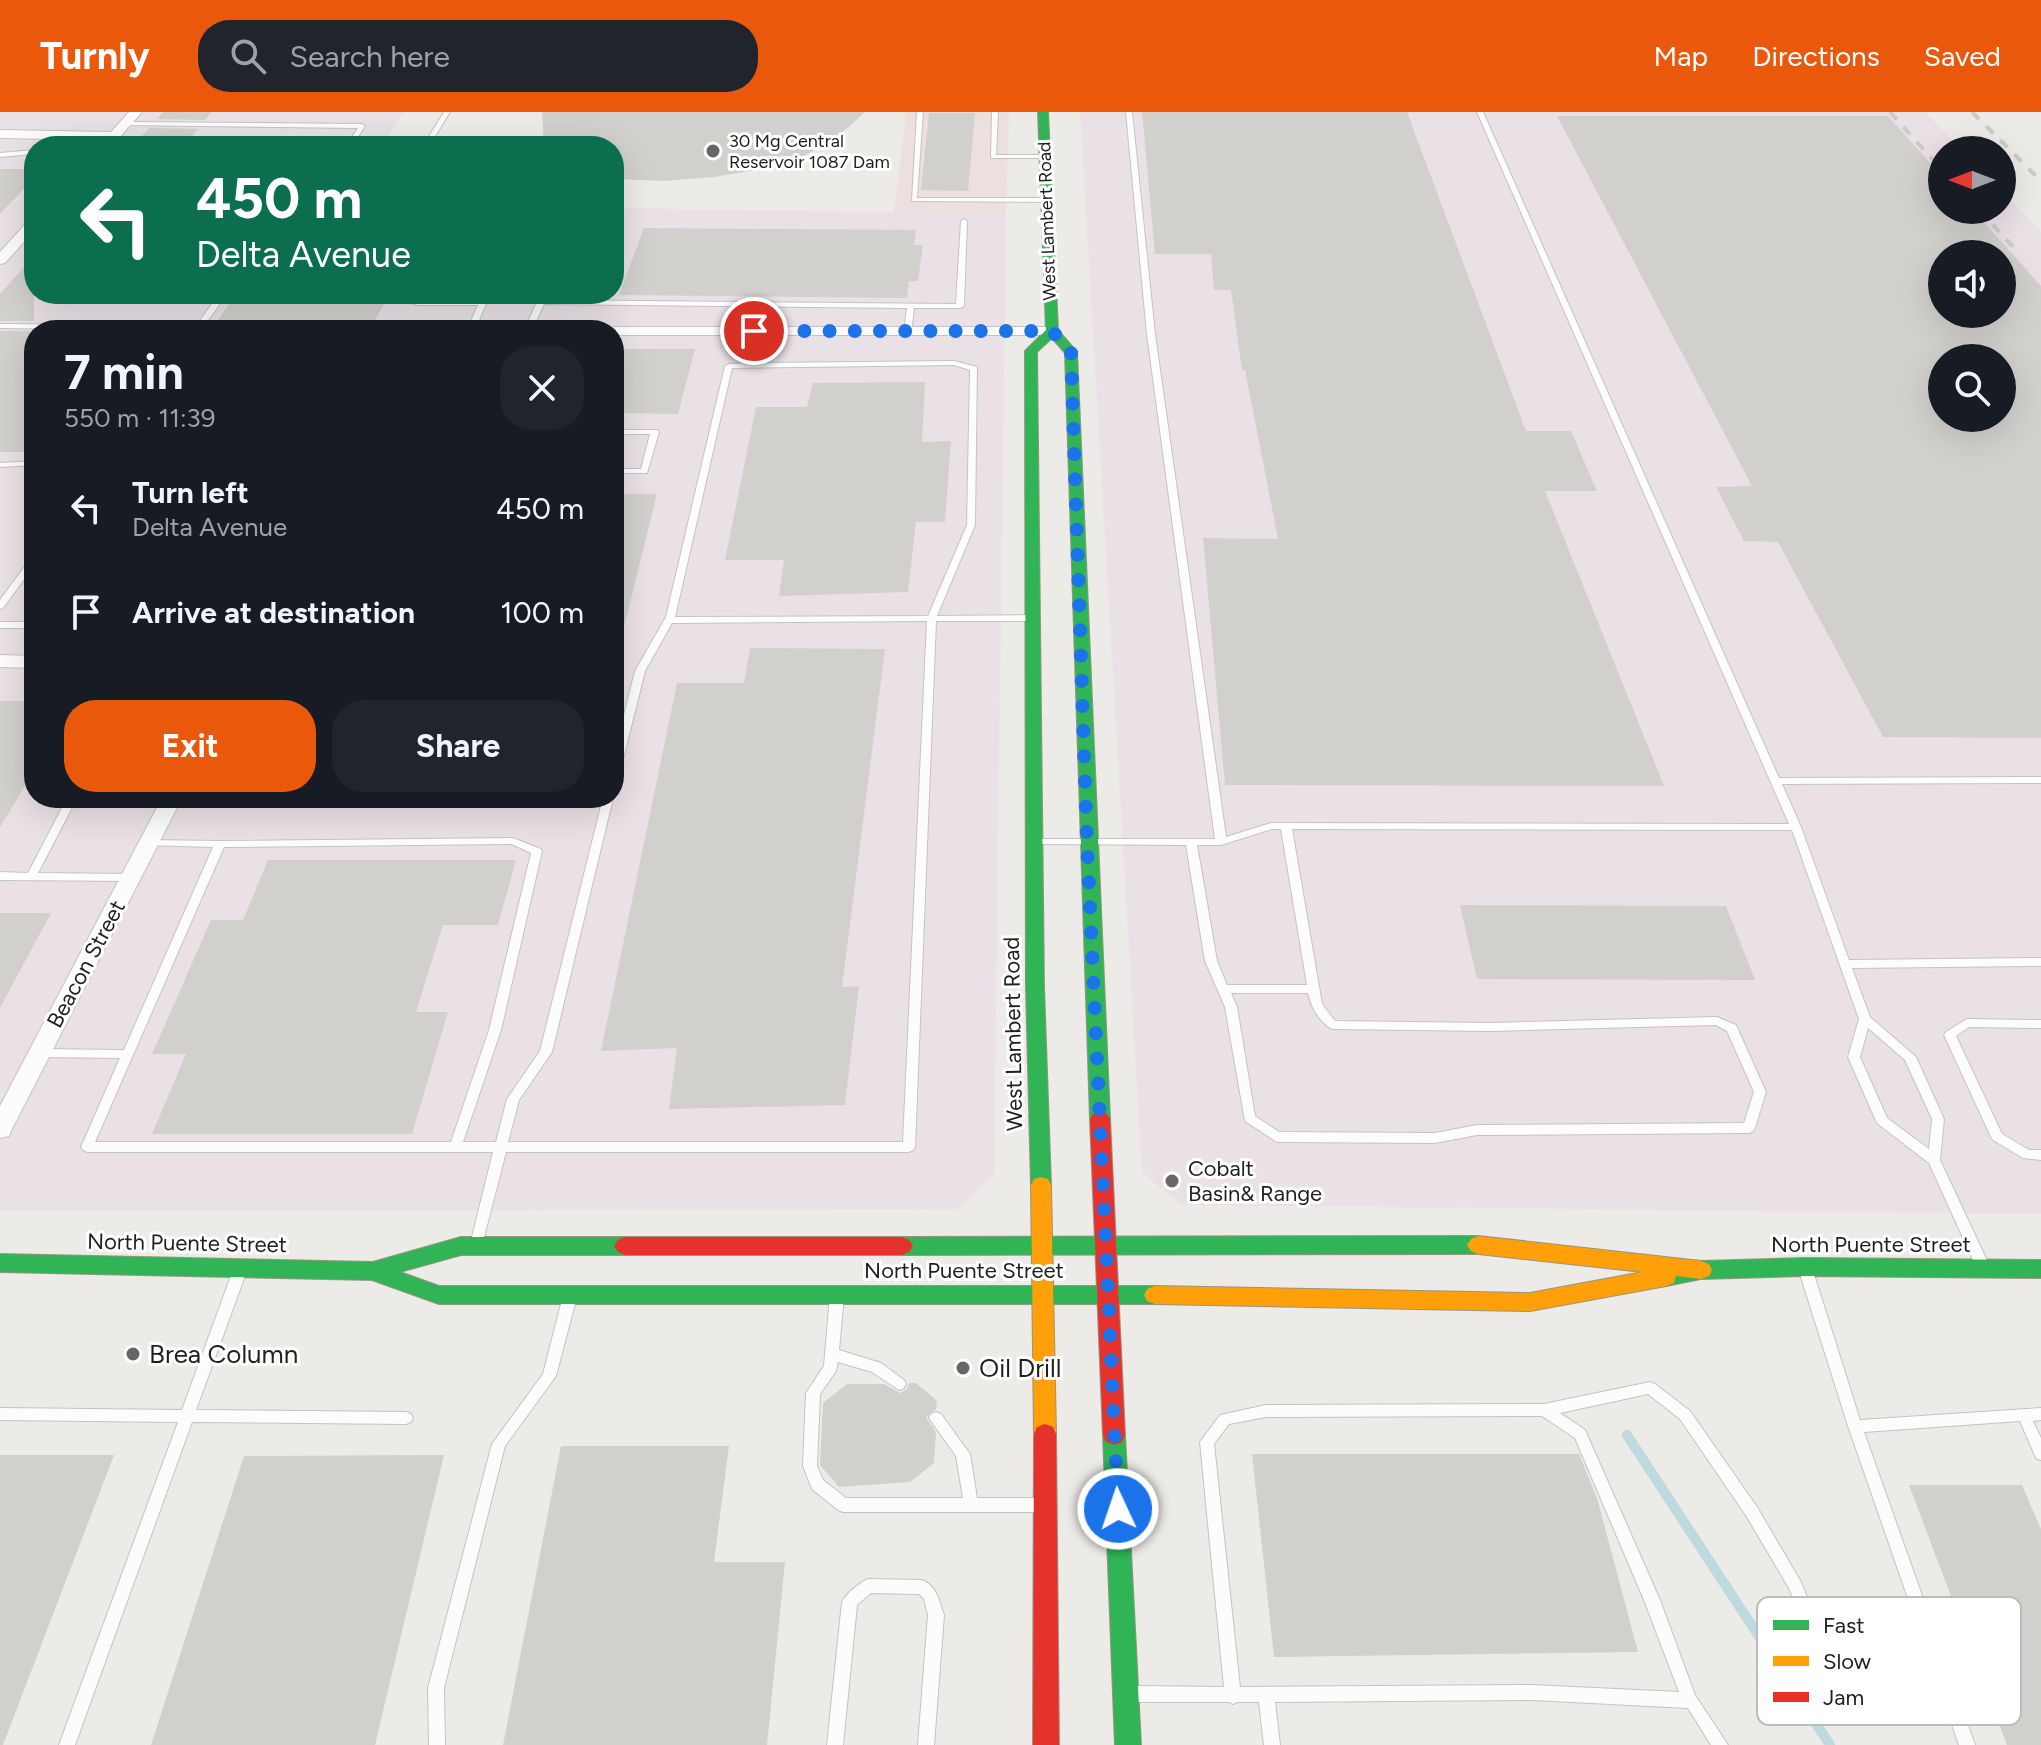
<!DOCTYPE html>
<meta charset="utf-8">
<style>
body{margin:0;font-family:Figtree,sans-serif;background:#20242c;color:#f1f3f6;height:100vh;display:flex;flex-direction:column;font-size:30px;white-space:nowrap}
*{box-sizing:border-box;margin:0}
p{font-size:26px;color:#9ea1a6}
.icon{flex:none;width:44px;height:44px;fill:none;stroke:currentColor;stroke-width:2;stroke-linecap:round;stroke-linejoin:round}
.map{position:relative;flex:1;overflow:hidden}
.side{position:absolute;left:24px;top:208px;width:600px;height:488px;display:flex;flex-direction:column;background:#171b24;border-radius:32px;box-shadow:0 8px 32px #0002}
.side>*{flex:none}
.banner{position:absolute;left:24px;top:24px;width:600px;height:168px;border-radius:32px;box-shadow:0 8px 32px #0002;background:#0b6e4f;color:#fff;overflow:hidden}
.needle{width:52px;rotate:270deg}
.controls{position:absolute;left:1928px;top:24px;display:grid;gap:16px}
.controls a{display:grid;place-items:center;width:88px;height:88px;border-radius:50%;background:#171b24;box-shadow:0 8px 32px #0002;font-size:40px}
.pin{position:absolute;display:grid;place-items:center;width:68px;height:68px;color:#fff;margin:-34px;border:4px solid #fff;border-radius:50%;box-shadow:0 2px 8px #0007}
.me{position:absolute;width:88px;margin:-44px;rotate:357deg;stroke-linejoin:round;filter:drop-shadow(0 0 6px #0008)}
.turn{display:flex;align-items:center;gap:28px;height:168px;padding:0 40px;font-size:36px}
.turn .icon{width:104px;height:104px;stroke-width:2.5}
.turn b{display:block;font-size:56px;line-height:68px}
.round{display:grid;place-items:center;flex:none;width:84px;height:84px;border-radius:32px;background:#20242c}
.head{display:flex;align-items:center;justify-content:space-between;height:136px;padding:0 40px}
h1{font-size:48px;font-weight:700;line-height:60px}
.primary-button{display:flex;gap:16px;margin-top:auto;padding:16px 40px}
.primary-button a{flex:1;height:92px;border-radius:32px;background:#ea580c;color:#fff;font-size:32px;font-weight:700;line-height:92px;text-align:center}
.primary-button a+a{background:#20242c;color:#f1f3f6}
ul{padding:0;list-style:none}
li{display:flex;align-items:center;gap:24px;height:104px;padding:0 40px}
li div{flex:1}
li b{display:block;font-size:30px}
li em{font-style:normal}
header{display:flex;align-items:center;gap:48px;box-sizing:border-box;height:112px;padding:0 40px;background:#ea580c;color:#fff}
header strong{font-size:38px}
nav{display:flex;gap:44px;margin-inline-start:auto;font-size:28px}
.search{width:560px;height:72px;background:#20242c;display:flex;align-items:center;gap:20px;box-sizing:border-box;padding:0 28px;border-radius:32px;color:#9ea1a6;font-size:30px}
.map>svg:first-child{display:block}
.commercial{fill:#eedfdf}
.industrial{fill:#eae1e7;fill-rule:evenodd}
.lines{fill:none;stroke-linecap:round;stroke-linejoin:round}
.stream{stroke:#bddade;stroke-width:10}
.building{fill:#d2d0cd;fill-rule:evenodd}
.lane-casing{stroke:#c4c3c2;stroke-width:2}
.street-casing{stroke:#c4c3c2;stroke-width:2}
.fast-casing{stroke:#969681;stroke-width:2}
.slow-casing{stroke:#969681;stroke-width:2}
.jam-casing{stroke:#969681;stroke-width:2}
.lane{fill:#fcfcfc;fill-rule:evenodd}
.street{fill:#fcfcfc;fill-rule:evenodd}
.fast{fill:#30b455;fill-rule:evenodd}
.slow{fill:#ff9f0a;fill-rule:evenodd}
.jam{fill:#e5322d;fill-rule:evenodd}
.rail{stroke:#cbcbca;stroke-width:4;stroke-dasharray:10 10;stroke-linecap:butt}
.route{stroke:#1a73e8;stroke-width:14;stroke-dasharray:0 25.2}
.poi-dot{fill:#676665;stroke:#fff;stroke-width:3}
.labels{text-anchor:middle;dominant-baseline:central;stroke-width:6;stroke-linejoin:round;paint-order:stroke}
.far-poi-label{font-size:18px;fill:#1f1f1f;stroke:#fff;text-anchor:start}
.far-street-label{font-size:18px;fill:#1f1f1f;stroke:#fff}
.street-label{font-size:22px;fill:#1f1f1f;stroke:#fff}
.poi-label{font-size:22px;fill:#1f1f1f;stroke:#fff;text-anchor:start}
.near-poi-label{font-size:26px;fill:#1f1f1f;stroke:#fff;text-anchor:start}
.key{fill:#fff;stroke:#bcbcbc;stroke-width:2}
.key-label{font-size:22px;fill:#1f1f1f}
</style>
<header>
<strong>Turnly</strong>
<div class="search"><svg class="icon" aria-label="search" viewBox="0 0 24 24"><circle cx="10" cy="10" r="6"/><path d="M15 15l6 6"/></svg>Search here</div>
<nav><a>Map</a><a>Directions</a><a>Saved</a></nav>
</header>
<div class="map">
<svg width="2041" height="1633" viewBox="0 0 2041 1633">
<rect width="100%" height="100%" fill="#edebe8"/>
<path class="commercial" d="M906 0H1009L1006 102 894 100Z"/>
<g class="industrial">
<path d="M0 0H403L382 34H34V182H614V96L1006 102 994 1062 959 1097 0 1099ZM34 218H614V686H34Z"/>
<path d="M1080 0H1925L1962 38H1942V98H2002V79L2041 120V1102L1182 1093 1142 1061ZM1942 142H2002V202H1942ZM1942 246H2002V306H1942Z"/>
</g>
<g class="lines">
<path class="stream" d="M1627 1323 1830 1633"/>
</g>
<g class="building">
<path d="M163 0H212L205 8 157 7Z"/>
<path d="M542 0H865L835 27 804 44 762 57 714 65 663 69 614 67V34H544Z"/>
<path d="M1142 0H1407L1526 319H1571L1597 379H1545L1664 674 1225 673 1203 426 1278 427 1245 258H1242L1231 178H1214L1211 142H1155Z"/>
<path d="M929 1H975L968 79 921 78Z"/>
<path d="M1557 4H1888L1942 64V98H1973L2041 174V626L1883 625 1778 430 1744 429 1716 375 1752 374ZM1942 142H2002V202H1942ZM1942 246H2002V306H1942Z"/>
<path d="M149 16 198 17 183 34H133Z"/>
<path d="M0 57H34V66L0 102Z"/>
<path d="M644 116 916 118 914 133H923L918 169H909L907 186 619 183Z"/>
<path d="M34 144V209H0V182Z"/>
<path d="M236 182H390L369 218H211Z"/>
<path d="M0 219H34V327L24 340H0Z"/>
<path d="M614 237H695L678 302 614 301Z"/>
<path d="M925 270 922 330 951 329 945 410H916L908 480 779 484 784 448H725L756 295H807L813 271Z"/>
<path d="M614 382H657L622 523 614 522Z"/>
<path d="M750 536 885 537 842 875 859 874 845 993 669 997 677 936 601 939 677 571H744Z"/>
<path d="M0 589H34V659L0 715Z"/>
<path d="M268 748H516L498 813H443L416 900H448L412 1022H152L186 942H152L211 808H243Z"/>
<path d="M1460 793 1726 794 1755 868 1477 867Z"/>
<path d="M0 801H51L0 896Z"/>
<path d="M909 1271H916L937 1289 936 1297 926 1305 936 1320 934 1351 910 1370 839 1375 820 1353 823 1291 847 1272H884L900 1281 907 1277Z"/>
<path d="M561 1334H729L714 1450H785L767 1633H503Z"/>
<path d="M1252 1342H1579L1597 1386 1638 1540 1274 1545Z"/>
<path d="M0 1343H114L3 1633H0Z"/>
<path d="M444 1343 375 1633H151L244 1344Z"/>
<path d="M1909 1373H2022L2041 1417V1633H2007Z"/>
</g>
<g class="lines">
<g class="lane-casing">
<g id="lane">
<path d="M444 0H450L429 34H423Z"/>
<path d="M917 0H923L917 86H1046L1049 88 1046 90 912 89Z"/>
<path d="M992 0H998L996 43H1045L1048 45 1047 46H991Z"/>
<path d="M1126 0H1132L1155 222 1226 725 1271 711 1789 712 1477 0H1483L1779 666 2041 665V671L1782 672 1801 715 1849 848 2041 846V854L1852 856 1870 905 1916 945 1944 1007 1940 1048 1989 1153 1987 1157 1982 1158 1977 1157 1929 1051 1878 1012 1876 1009 1848 945 1859 907 1792 718 1292 717 1322 892 1335 909 1490 911 1717 905 1736 913 1766 980 1755 1016 1753 1019 1749 1021 1477 1023 1435 1031 1277 1030 1245 1009 1225 895 1205 849 1186 733 1031 732 1030 730 1031 728 1035 727H1215L1147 222ZM1272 717H1281L1307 873H1227L1217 849 1197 733H1221ZM1231 881H1308C1311 895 1319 910 1332 917L1490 919 1716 913 1727 919 1754 980 1744 1011 1477 1013 1435 1021 1279 1020 1255 1004 1237 895ZM1868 916 1905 948 1932 1007 1929 1037 1887 1006 1860 945Z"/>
<path d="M125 10 362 12 365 14 352 34H346L358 16 123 13 122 12Z"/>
<path d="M49 22 54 23 44 34H38Z"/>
<path d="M34 38V42L0 45V41Z"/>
<path d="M964 107 967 109 964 194 960 196H914L911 221 904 219 907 196 544 192 532 218H524L537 190 541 188 956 192 961 109Z"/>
<path d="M219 182H227L201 218H193Z"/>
<path d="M417 182H425L422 189H480L482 182H490L475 218H467L478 193H417L413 191Z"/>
<path d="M0 212 135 213H138L139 218 0 216Z"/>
<path d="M751 217 758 219 753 251 954 249 977 255 975 413 937 504 1032 503 1037 506 1032 509H936L915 1035 913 1038 909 1040H506L482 1133 481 1137 476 1138 471 1137 470 1133 493 1040H87L83 1038 81 1035 120 946 39 945 35 944 33 941 35 938 39 937 124 938 213 735 144 733 143 731 148 728 220 729 513 726 541 737 542 739 501 918 463 1030H496L507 987 540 939 603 686H613L552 940 519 988 508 1030H903L927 509 672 511 645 559 619 663 614 666V643L635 559 666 505 725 254 729 252 745 251ZM954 253 970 258 967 413 928 504 675 505 732 256ZM512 732 531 741 489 918 451 1030H95L224 735Z"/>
<path d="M614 318H658L659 320 647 361H614V357H641L650 322H614Z"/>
<path d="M34 349V353L0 355V351Z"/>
<path d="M34 445V454L3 496 0 497V488L31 446Z"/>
<rect x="0" y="510" width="34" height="6"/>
<path d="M67 686H77L38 761 131 762 136 766 135 769 0 768V760L28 761Z"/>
<path d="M1967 907 2041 908V916L1969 915 1956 924 2002 1022 2029 1038H2041V1048L2023 1046 1993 1028 1991 1025 1944 923 1946 920Z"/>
<path d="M1806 1154 1811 1155 1813 1159 1860 1308 2041 1296V1308L2033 1309 2041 1326V1348L2036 1346 2020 1309 1864 1320 1975 1633H1959L1848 1314 1799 1159 1801 1155Z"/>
<path d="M239 1156 244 1157 246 1161 196 1298 406 1300 411 1302 413 1306 411 1310 406 1312 192 1310 75 1633H59L178 1310 0 1308V1296L182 1298 232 1161 234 1157Z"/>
<path d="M570 1178 575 1180 577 1184 556 1264 505 1334 444 1576 445 1633H429L428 1576 492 1332 543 1262 563 1184 565 1180Z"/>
<path d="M837 1178 842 1179 844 1183 839 1238 881 1251 904 1268 906 1272 904 1276 899 1278 872 1260 838 1250 836 1259 820 1282 817 1354 823 1368 846 1386H963L956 1344 929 1306 931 1302 936 1300 941 1302 970 1342 977 1386H1036L1041 1388 1043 1393 1041 1398 1036 1400H843L838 1398 812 1377 803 1354 806 1281 824 1254 830 1183 832 1179Z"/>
<path d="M1650 1270 1655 1272 1690 1299 1757 1395 1801 1470 1818 1513 1815 1518 1810 1520 1805 1518 1790 1478 1747 1405 1680 1307 1648 1282 1560 1301 1585 1318 1660 1488 1695 1583 1728 1633H1711L1688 1596 1532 1588 1275 1590 1280 1633H1264L1259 1590H1237L1233 1592 1229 1590H1135L1129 1587 1127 1582 1129 1577 1135 1574 1224 1575 1200 1330 1220 1303 1266 1293 1544 1292ZM1542 1304 1575 1326 1644 1488 1679 1580 1532 1573 1240 1575 1214 1332 1229 1312 1266 1305Z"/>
<path d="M868 1467 922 1468C937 1474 939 1489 944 1503L934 1633H918L928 1503 924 1487 919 1482 871 1481 857 1493 843 1633H827L842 1490C847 1481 859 1471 868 1467Z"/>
</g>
</g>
<g class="street-casing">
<g id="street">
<path d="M129 0H142L112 34H99L104 28 0 26V18L111 20Z"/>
<path d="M34 107V119L5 151 0 152V140L29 108Z"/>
<path d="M614 215H1052L1059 219 1052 223H614V218H607Z"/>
<path d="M0 543 34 544V556L0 555Z"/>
<path d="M162 686H182L12 1017 9 1024 0 1026V994Z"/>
</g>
</g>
<g class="fast-casing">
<g id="fast">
<path d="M1038 0H1048L1058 218 1077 240 1110 1007 1107 1012H1093L1090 1007 1065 241 1052 226 1037 240 1044 875 1051 1073 1048 1079 1041 1081 1034 1079 1031 1073 1026 875 1025 239 1046 218Z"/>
<path d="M1478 1124 1485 1127 1489 1133 1485 1139 1478 1142 902 1143 895 1140 891 1134 895 1128 902 1125Z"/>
<path d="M461 1125H625L632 1128 636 1134 632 1140 625 1143H461L400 1160 439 1174H1155L1163 1177 1166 1183 1163 1189 1155 1192H439L372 1168 0 1160V1142L373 1150Z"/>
<path d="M1805 1146 2041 1148V1166L1805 1164 1701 1167 1666 1174 1658 1171 1655 1165 1658 1159 1701 1149Z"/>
<path d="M1114 1313 1122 1316 1125 1323 1141 1633H1115L1103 1323 1106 1316Z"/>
</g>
</g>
<g class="slow-casing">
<g id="slow">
<path d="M1041 1065 1048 1067 1051 1073 1056 1322 1053 1329 1045 1332 1037 1329 1034 1322 1031 1073 1034 1067Z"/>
<path d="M1478 1124 1701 1149 1709 1152 1712 1158 1709 1164 1701 1167 1676 1164 1674 1171 1666 1174 1530 1199 1155 1192 1147 1189 1144 1183 1147 1177 1155 1174 1530 1181 1643 1160 1478 1142 1471 1139 1467 1133 1471 1127Z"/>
</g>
</g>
<g class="jam-casing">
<g id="jam">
<path d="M1100 999 1107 1002 1110 1007 1125 1323 1122 1330 1114 1333 1106 1330 1103 1323 1090 1007 1093 1002Z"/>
<path d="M625 1125H902L909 1128 913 1134 909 1140 902 1143H625L618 1140 614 1134 618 1128Z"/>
<path d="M1045 1312 1053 1315 1056 1322 1059 1633H1033L1034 1322 1037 1315Z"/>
</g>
</g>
<use href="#lane" class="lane"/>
<use href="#street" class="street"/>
<use href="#fast" class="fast"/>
<use href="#slow" class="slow"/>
<use href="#jam" class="jam"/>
<g class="rail">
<path d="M1890 0 1942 58"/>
<path d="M1972 0 2041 69"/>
<path d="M1979 98 2017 139"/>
</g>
</g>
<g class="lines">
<path class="route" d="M754 219H1052L1071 240 1087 731 1118 1397"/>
</g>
<g class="poi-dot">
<circle cx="713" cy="39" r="8"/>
<circle cx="1172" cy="1069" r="8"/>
<circle cx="133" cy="1242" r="8"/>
<circle cx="963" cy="1256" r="8"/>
</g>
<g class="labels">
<g class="far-poi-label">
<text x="729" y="29">30 Mg Central<tspan x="729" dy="21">Reservoir 1087 Dam</tspan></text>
</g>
<g class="far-street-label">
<text transform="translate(1047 109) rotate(-92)">West Lambert Road</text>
</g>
<g class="street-label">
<text transform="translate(86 852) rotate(-62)">Beacon Street</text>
<text transform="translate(1013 922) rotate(-91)">West Lambert Road</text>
<text transform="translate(187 1131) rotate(1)">North Puente Street</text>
<text x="1871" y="1132">North Puente Street</text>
<text x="964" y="1158">North Puente Street</text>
</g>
<g class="poi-label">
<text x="1188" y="1056">Cobalt<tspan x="1188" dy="25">Basin&amp; Range</tspan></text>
</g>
<g class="near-poi-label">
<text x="149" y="1242">Brea Column</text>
<text x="979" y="1256">Oil Drill</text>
</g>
</g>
<rect x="1757" y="1485" width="264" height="128" rx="12" class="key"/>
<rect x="1773" y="1508" width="36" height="10" fill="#30b455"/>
<rect x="1773" y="1544" width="36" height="10" fill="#ff9f0a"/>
<rect x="1773" y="1580" width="36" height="10" fill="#e5322d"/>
<g class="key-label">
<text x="1823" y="1521">Fast</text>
<text x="1823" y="1557">Slow</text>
<text x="1823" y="1593">Jam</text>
</g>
</svg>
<div class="controls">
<a><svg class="needle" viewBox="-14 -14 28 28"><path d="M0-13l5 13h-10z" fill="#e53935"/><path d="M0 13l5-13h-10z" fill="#9ea1a6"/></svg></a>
<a><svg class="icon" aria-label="sound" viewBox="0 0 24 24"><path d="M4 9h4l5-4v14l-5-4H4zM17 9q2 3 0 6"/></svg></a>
<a><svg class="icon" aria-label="search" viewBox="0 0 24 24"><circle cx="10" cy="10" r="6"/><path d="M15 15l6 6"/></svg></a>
</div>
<div class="pin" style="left:754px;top:219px;background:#d93025"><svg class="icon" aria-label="arrive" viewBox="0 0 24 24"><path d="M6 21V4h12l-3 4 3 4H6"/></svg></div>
<svg class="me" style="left:1118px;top:1397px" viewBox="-20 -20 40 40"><circle r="17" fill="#1a73e8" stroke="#fff" stroke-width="3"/><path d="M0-11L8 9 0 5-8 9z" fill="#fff"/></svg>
<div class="banner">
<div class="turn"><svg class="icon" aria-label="left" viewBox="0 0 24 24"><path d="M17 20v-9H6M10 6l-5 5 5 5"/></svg><div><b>450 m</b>Delta Avenue</div></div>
</div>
<section class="side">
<div class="head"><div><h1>7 min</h1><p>550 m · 11:39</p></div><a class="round"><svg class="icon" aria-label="close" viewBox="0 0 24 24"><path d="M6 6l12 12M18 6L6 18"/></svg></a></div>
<ul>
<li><svg class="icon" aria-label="left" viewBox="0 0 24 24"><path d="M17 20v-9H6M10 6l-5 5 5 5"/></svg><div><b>Turn left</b><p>Delta Avenue</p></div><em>450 m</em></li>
<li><svg class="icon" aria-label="arrive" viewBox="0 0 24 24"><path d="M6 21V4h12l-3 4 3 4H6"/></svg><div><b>Arrive at destination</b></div><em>100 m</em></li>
</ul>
<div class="primary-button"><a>Exit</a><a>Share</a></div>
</section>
</div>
